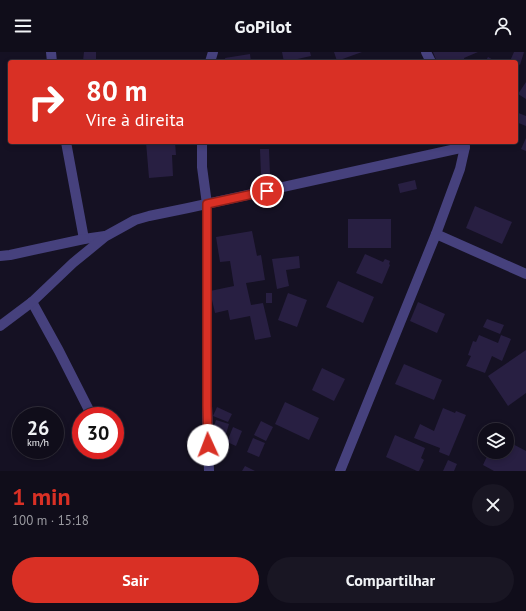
<!DOCTYPE html>
<html lang="pt">
<meta charset="utf-8">
<style>
body{margin:0;font-family:"PT Sans",sans-serif;background:#191623;color:#f1f3f6;height:100vh;display:flex;flex-direction:column;font-size:15px;white-space:nowrap}
*{box-sizing:border-box;margin:0}
p{font-size:13px;color:#9c9ca2}
.icon{flex:none;width:22px;height:22px;fill:none;stroke:currentColor;stroke-width:2;stroke-linecap:round;stroke-linejoin:round}
.map{position:relative;height:419px;overflow:hidden}
.side{display:flex;flex-direction:column;background:#100d1a;flex:1}
.side>*{flex:none}
.guide{position:absolute;left:8px;top:8px;width:510px;height:84px;border-radius:4px;box-shadow:0 2px 6px #0003,0 0 0 1px #302d39;background:#d93025;color:#fff;overflow:hidden}
.tools{position:absolute;left:478px;top:371px;display:grid;gap:8px}
.tools a{display:grid;place-items:center;width:36px;height:36px;border-radius:50%;background:#100d1a;box-shadow:0 2px 6px #0003,0 0 0 1px #302d39;font-size:20px}
.speed{position:absolute;left:12px;top:355px;display:flex;gap:8px;font-size:20px;font-weight:700;text-align:center}
.speed>*{display:grid;place-content:center;width:52px;height:52px;border-radius:50%;background:#100d1a;box-shadow:0 2px 6px #0003,0 0 0 1px #302d39;line-height:1}
.speed small{font-size:10px;font-weight:400}
.speed .limit{border:6px solid #d22;background:#fff;color:#111}
.pin{position:absolute;display:grid;place-items:center;width:34px;height:34px;color:#fff;margin:-17px;border:2px solid #fff;border-radius:50%;box-shadow:0 1px 4px #0007}
.me{position:absolute;width:44px;margin:-22px;rotate:358deg;stroke-linejoin:round;filter:drop-shadow(0 0 3px #0008)}
.turn{display:flex;align-items:center;gap:14px;height:84px;padding:0 12px;font-size:18px}
.turn .icon{width:52px;height:52px;stroke-width:2.5}
.turn b{display:block;font-size:28px;line-height:34px}
.round{display:grid;place-items:center;flex:none;width:42px;height:42px;border-radius:21px;background:#191623}
.overview{display:flex;align-items:center;justify-content:space-between;height:68px;padding:0 12px}
h1{font-size:24px;font-weight:800;line-height:30px;color:#d93025}
.cta{display:flex;gap:8px;margin-top:auto;padding:8px 12px}
.cta a{flex:1;height:46px;border-radius:24px;background:#d93025;color:#fff;font-size:16px;font-weight:800;line-height:46px;text-align:center}
.cta a+a{background:#191623;color:#f1f3f6}
header{display:flex;justify-content:space-between;align-items:center;height:52px;padding:0 12px;background:#100d1a;font-size:18px;font-weight:800}
.map>svg:first-child{display:block}
.building{fill:#281f42}
.lines{fill:none;stroke-linecap:round;stroke-linejoin:round}
.street{stroke:#46417d;stroke-width:10}
.route-casing{stroke:#8d1f18;stroke-width:10}
.route{stroke:#d93025;stroke-width:7}
</style>
<header><svg class="icon" aria-label="menu" viewBox="0 0 24 24"><path d="M4 6h16M4 12h16M4 18h16"/></svg>GoPilot<svg class="icon" aria-label="person" viewBox="0 0 24 24"><circle cx="12" cy="8" r="4"/><path d="M4 21q1-7 8-7t8 7"/></svg></header>
<div class="map">
<svg width="526" height="419" viewBox="0 0 526 419">
<rect width="100%" height="100%" fill="#151123"/>
<g class="building">
<path d="M84 0H96V9H83Z"/>
<path d="M282 0H310L311 4 284 10Z"/>
<path d="M334 0H362L337 9Z"/>
<path d="M433 0H478L464 6 465 10H437Z"/>
<path d="M514 0H524L520 13 516 10 510 9Z"/>
<path d="M250 2 251 10H226L225 6Z"/>
<path d="M488 5 497 10H485Z"/>
<path d="M526 30V47L518 42Z"/>
<path d="M516 60 526 64V74L516 70Z"/>
<path d="M526 86V99L521 97Z"/>
<path d="M146 90H175L176 103H172L173 124 149 126Z"/>
<path d="M260 97H269L270 123H261Z"/>
<path d="M415 128 417 137 400 141 398 132Z"/>
<path d="M475 154 512 170 502 192 466 176Z"/>
<rect x="348" y="167" width="43" height="29"/>
<path d="M252 179 257 204 252 205 261 203 265 228 246 231 251 253 263 251 271 285 255 288 250 264 230 268 228 258 215 261 210 239 234 234 230 209 220 210 216 185Z"/>
<path d="M365 202 383 210 385 207 390 209 389 212 390 213 382 232 356 221Z"/>
<path d="M299 204 300 216 286 218 289 234 277 237 272 207Z"/>
<path d="M338 229 374 245 363 271 326 255Z"/>
<rect x="266" y="241" width="6" height="10"/>
<path d="M288 241 307 248 297 275 278 268Z"/>
<path d="M418 250 445 262 437 281 410 269Z"/>
<path d="M487 267 504 273 500 282 483 275Z"/>
<path d="M479 283 498 291 501 283 511 287 502 309 492 304 485 321 466 314 471 304 468 303 473 289 476 290Z"/>
<path d="M526 298V341L508 354 488 324Z"/>
<path d="M404 312 442 328 434 348 395 332Z"/>
<path d="M322 316 345 327 334 349 312 338Z"/>
<path d="M285 350 319 366 309 388 275 372Z"/>
<path d="M217 355 232 362 228 370 213 364Z"/>
<path d="M443 356 455 361 456 359 466 363 449 404 439 400 440 396 414 386 420 372 434 379Z"/>
<path d="M216 368 229 372 226 382 213 377Z"/>
<path d="M261 369 273 375 266 389 254 383Z"/>
<path d="M233 375 242 379 236 394 227 390Z"/>
<path d="M395 383 425 396 421 406 424 408 419 419H417L386 405Z"/>
<path d="M253 386 265 391 259 405 247 400Z"/>
<path d="M507 389 526 399V419H494L483 413 489 400H507Z"/>
<path d="M448 408 457 412 454 419H443Z"/>
<path d="M245 414 255 419H242Z"/>
</g>
<g class="lines">
<g class="street">
<path d="M51 0 52 10"/>
<path d="M426 0 431 10"/>
<path d="M210 10 213 0"/>
<path d="M66 90 84 187 105 184"/>
<path d="M202 90V115L207 152V354L209 419"/>
<path d="M436 182 526 222"/>
<path d="M0 204 10 203 84 187"/>
<path d="M32 250 59 299 92 364"/>
<path d="M0 274 32 250 73 211 106 184 135 168 149 164 188 156 465 95"/>
<path d="M340 419 436 182 460 117 465 95 463 90"/>
</g>
</g>
<g class="lines">
<g class="route-casing">
<path id="route" d="M208 393 207 354V152L267 139"/>
</g>
<use href="#route" class="route"/>
</g>
</svg>
<div class="tools">
<a><svg class="icon" aria-label="layers" viewBox="0 0 24 24"><path d="M12 4l9 5-9 5-9-5zM3 14l9 5 9-5"/></svg></a>
</div>
<div class="speed"><div>26<small>km/h</small></div><div class="limit">30</div></div>
<div class="pin" style="left:267px;top:139px;background:#d93025"><svg class="icon" aria-label="arrive" viewBox="0 0 24 24"><path d="M6 21V4h12l-3 4 3 4H6"/></svg></div>
<svg class="me" style="left:208px;top:393px" viewBox="-20 -20 40 40"><circle r="19" fill="#fff"/><path d="M0-13L10 11 0 6-10 11z" fill="#d93025"/></svg>
<div class="guide">
<div class="turn"><svg class="icon" aria-label="right" viewBox="0 0 24 24"><path d="M7 20v-9h11M14 6l5 5-5 5"/></svg><div><b>80 m</b>Vire à direita</div></div>
</div>
</div>
<section class="side">
<div class="overview"><div><h1>1 min</h1><p>100 m · 15:18</p></div><a class="round"><svg class="icon" aria-label="close" viewBox="0 0 24 24"><path d="M6 6l12 12M18 6L6 18"/></svg></a></div>
<div class="cta"><a>Sair</a><a>Compartilhar</a></div>
</section>
